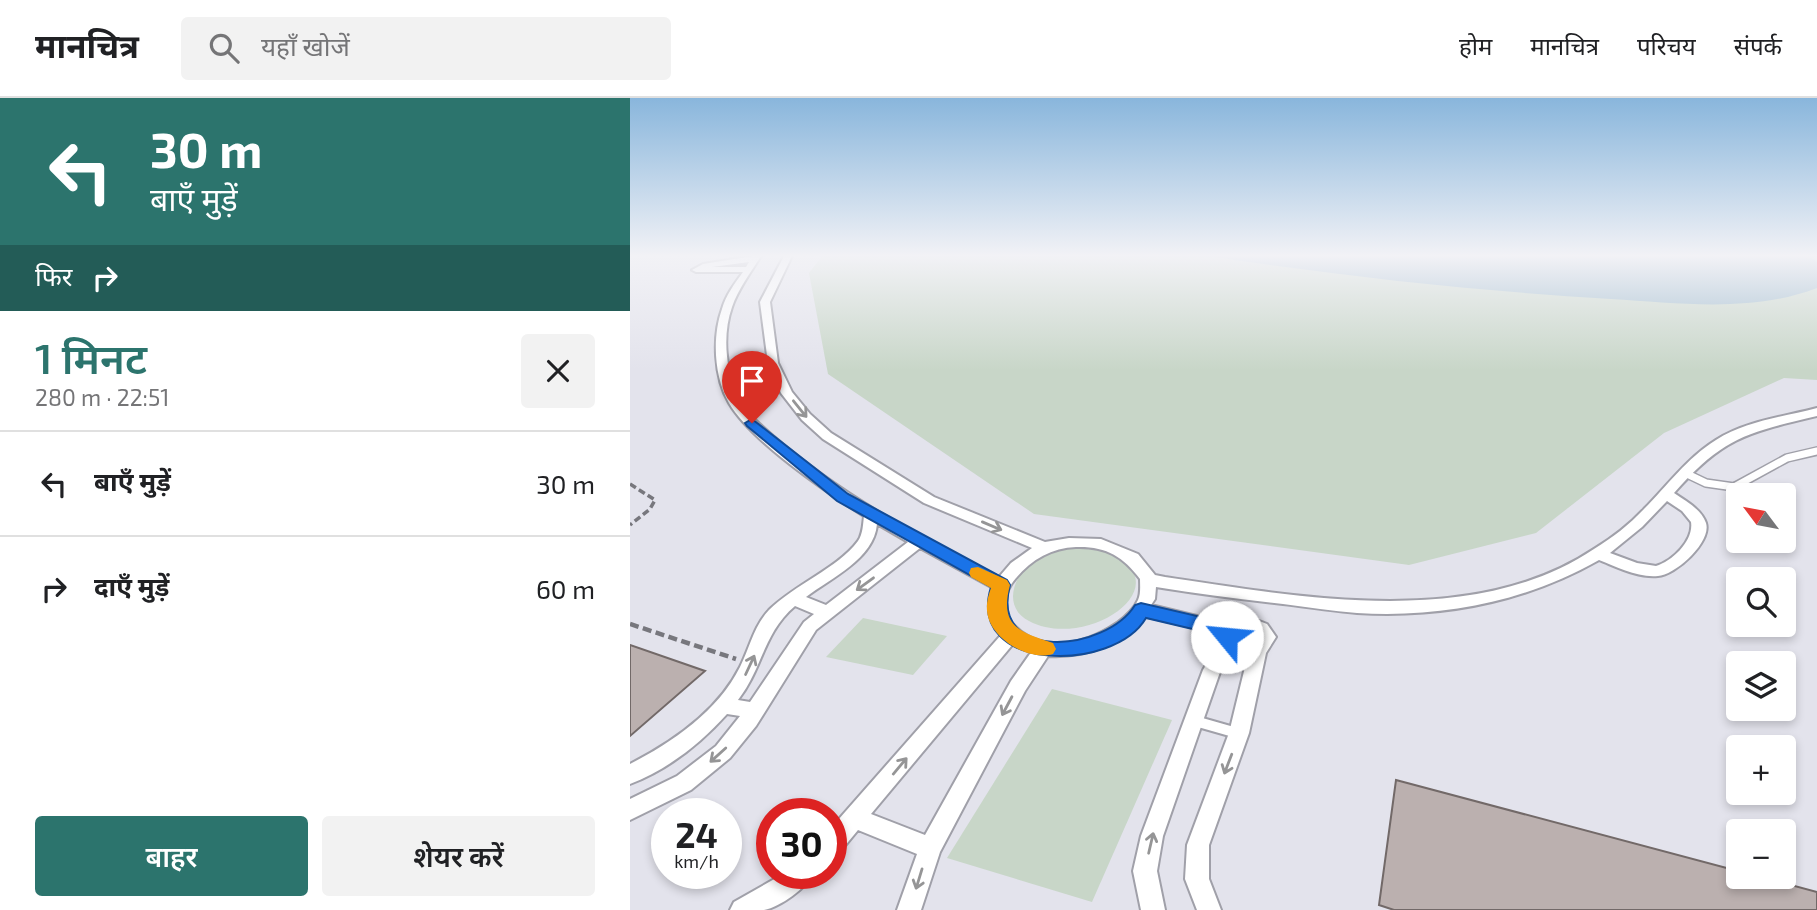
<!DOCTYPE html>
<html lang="hi">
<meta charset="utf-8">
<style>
body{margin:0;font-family:"Exo 2","Noto Sans Devanagari",sans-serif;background:#f2f2f2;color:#202124;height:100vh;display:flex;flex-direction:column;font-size:26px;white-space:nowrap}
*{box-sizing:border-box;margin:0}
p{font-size:23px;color:#757577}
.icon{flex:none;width:38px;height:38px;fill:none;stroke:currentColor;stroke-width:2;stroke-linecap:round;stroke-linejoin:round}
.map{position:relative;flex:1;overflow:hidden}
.side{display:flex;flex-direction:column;background:#fff;width:630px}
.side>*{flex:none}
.hud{background:#2c746d;color:#fff;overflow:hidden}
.needle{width:46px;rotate:302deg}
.tools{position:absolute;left:1096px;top:385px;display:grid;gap:14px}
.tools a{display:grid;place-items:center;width:70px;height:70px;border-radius:7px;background:#fff;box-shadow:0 4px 10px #0003;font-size:35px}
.speed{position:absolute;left:21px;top:700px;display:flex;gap:14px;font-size:35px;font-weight:700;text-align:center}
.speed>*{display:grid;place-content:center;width:91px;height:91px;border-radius:50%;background:#fff;box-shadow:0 4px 10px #0003;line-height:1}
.speed small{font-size:18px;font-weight:400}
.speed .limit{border:10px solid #d22;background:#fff;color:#111}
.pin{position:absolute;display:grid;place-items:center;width:60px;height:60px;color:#fff;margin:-72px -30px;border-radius:50% 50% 50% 0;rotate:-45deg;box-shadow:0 0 7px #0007}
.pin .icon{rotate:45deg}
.me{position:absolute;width:77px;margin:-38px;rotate:298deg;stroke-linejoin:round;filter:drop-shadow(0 0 5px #0008)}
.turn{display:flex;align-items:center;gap:24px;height:147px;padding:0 35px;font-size:32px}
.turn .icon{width:91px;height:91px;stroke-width:2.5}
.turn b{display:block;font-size:49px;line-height:60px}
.then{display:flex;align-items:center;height:66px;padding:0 35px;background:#0003;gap:14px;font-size:26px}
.round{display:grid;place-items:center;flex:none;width:74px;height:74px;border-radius:7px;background:#f2f2f2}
.head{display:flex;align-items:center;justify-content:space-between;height:119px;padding:0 35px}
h1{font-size:42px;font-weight:600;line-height:52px;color:#2c746d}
.primary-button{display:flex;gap:14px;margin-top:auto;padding:14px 35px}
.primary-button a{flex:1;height:80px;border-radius:7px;background:#2c746d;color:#fff;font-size:28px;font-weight:600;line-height:80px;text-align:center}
.primary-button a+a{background:#f2f2f2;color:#202124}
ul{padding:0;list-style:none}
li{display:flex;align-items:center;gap:21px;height:105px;padding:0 35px;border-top:2px solid #e0e0e0}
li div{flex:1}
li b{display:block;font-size:26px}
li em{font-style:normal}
header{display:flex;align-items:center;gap:42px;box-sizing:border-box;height:98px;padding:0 35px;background:#fff;border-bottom:2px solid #e0e0e0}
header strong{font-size:33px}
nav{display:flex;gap:38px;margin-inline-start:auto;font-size:24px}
.search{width:490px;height:63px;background:#f2f2f2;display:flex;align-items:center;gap:18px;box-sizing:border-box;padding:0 24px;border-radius:7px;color:#757577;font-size:26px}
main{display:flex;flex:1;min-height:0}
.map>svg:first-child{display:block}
.green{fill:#c8d6c8}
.water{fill:#9bb9cb}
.building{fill:#bbb0af;stroke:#726968;stroke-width:2}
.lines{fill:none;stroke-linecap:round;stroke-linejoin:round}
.lane-far1-casing{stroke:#a0a0a9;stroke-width:10}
.lane-casing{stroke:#a0a0a9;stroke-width:14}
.street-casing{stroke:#a0a0a9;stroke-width:4}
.path-far1{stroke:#77777d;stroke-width:3.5;stroke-dasharray:7 3.5;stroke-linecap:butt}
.path{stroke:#77777d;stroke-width:4.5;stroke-dasharray:9 4.5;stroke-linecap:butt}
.lane-far1{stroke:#fff;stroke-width:7}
.lane{stroke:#fff;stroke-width:10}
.street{fill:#fff;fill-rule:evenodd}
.oneway{stroke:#959596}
.route{fill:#1a73e8;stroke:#114b97;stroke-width:2}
.slow{fill:#f59e0b}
</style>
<header>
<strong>मानचित्र</strong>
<div class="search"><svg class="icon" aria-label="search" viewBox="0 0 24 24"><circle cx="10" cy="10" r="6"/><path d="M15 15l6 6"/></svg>यहाँ खोजें</div>
<nav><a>होम</a><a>मानचित्र</a><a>परिचय</a><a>संपर्क</a></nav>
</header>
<main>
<section class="side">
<div class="hud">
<div class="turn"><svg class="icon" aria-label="left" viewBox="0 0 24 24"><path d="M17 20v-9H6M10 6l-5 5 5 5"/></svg><div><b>30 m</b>बाएँ मुड़ें</div></div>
<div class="then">फिर<svg class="icon" aria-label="right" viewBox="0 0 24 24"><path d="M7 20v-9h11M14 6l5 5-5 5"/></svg></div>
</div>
<div class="head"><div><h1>1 मिनट</h1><p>280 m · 22:51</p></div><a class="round"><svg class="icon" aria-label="close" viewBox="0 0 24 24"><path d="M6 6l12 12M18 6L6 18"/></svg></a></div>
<ul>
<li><svg class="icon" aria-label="left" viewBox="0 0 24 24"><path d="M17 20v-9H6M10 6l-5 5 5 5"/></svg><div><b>बाएँ मुड़ें</b></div><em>30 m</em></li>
<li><svg class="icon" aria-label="right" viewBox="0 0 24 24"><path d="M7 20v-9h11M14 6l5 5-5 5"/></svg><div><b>दाएँ मुड़ें</b></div><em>60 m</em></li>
</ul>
<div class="primary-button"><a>बाहर</a><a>शेयर करें</a></div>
</section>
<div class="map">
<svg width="1187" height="812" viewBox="0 0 1187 812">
<rect width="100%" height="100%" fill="#e3e3ec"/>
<g class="green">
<path d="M192 158H1187V282L1154 280 1034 335 906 435 779 467 404 416 198 276 179 175Z"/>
<path d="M443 448C454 449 465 448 476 451 482 452 488 458 493 462 539 498 451 551 399 523 370 508 385 473 408 459 419 453 431 450 443 448Z"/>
<path d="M233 520 317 538 283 577 196 559Z"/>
<path d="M422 591 542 622 462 804 317 760Z"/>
</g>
<path class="water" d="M578 158H1166L1182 160 1187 164V190C1122 215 1049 205 981 201 846 193 712 178 578 158Z"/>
<g class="building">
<path d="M0 547 75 573 0 638Z"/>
<path d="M766 682 1108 773V779H1131L1187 794V812H764L749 807Z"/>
</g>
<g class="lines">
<g class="lane-far1-casing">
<path id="lane-far1" d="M1055 375 1076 385 1104 389 1157 360 1187 353"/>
</g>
<g class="lane-casing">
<path id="lane" d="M565 623 607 635"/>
</g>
<g class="street-casing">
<g id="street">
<path d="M123 158H131C121 174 108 191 102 209 92 237 96 272 107 298 115 315 130 326 143 338 211 397 289 439 369 479L381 465 402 450 294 405 193 341 172 322 151 295 138 265 130 204 154 158H162L140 204 148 265 162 294 180 316 201 335 304 399 415 444 439 440 471 441 508 456 525 477 535 479C670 499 843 532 964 451 982 440 999 427 1014 411 1037 388 1057 360 1086 342 1116 323 1153 319 1187 310V318C1116 335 1094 339 1044 395 1056 403 1071 411 1076 425 1082 444 1045 477 1028 478 1008 480 987 469 969 462 895 504 812 520 727 515 702 513 678 509 653 506 610 501 568 496 526 489L525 501 521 507 596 525 615 518 619 519 637 526 646 539 636 555 619 635 579 747V781L591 812H567L555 781 557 747 599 635 617 561 601 556 590 574 533 738 527 773 535 812H511L503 773 511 738 573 572 589 545 590 536 514 518C495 548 452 560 418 558L395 593 310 754 291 812H267L287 756 228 732 209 755 201 758V730L371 537C360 521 355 508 363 490L290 450 186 532 126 628 100 660 61 692 0 722V701L47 678 86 648 110 618 97 616C71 645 37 672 0 686V666C43 644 88 613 110 569 120 549 124 528 139 512 164 487 208 470 228 443 233 436 233 426 234 418 196 394 121 343 99 305 84 279 82 239 92 211 96 197 105 185 113 174H66L62 172 73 166ZM119 164 116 169H82ZM1037 403 1052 413 1061 424C1064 442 1043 463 1026 468L1007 465 980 455 1012 429ZM247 426 278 444 196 507 176 499C201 480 244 461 247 426ZM446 449C475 448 493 458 510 481 510 487 511 496 508 502 504 511 495 519 487 525 468 538 445 547 422 545 387 542 359 511 386 480 402 461 422 450 446 449ZM165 508 184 516 174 524 120 604 108 602C133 570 133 535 165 508ZM615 530 628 539 621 547 607 543V535ZM383 546 402 553 381 583 295 737 241 716Z"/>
<path d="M155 775H183C177 790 150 809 134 812 124 812 111 812 100 812L104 804Z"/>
</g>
</g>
<path class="path-far1" d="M0 386 25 402 20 411 0 427"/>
<path class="path" d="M0 526 106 561"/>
<use href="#lane-far1" class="lane-far1"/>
<use href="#lane" class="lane"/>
<use href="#street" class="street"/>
</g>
<defs><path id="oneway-shaft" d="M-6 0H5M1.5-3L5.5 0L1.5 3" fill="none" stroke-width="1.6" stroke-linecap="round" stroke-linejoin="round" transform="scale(1.75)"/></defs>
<g class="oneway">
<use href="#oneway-shaft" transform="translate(170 311) rotate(51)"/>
<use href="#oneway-shaft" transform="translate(362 428) rotate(23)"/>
<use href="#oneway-shaft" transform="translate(235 486) rotate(144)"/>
<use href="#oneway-shaft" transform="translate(120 567) rotate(-65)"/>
<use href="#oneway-shaft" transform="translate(377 608) rotate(118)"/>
<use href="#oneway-shaft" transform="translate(88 657) rotate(138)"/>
<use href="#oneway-shaft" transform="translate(598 666) rotate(111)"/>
<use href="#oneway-shaft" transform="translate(270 668) rotate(-50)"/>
<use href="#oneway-shaft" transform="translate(521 745) rotate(-77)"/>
<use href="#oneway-shaft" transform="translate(289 781) rotate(107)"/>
</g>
<linearGradient id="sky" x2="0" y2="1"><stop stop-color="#89b6dc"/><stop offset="0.58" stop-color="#f2f2f6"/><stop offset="1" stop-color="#f2f2f6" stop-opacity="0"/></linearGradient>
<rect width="1187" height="272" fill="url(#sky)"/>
<path class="route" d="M122 321 218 396 377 482 380 487C359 565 476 554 505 507L511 505 606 527 608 532 604 544 597 546 590 544 588 537 516 520C484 575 335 575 361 489L207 403 117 328 115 325Z"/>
<path class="slow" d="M348 469 377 482 380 487C369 528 389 534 423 545L426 551 423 556C401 563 367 544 359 522 355 510 357 501 361 490L341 479 339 475 341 470Z"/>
</svg>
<div class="tools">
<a><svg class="needle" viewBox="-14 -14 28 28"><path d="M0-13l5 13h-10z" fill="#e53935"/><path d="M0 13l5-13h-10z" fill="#757577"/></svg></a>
<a><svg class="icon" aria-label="search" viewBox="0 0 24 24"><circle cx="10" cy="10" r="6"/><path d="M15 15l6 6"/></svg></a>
<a><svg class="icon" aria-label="layers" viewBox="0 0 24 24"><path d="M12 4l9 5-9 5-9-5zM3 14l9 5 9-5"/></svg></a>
<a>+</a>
<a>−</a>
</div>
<div class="speed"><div>24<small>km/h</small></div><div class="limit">30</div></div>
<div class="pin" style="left:122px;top:325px;background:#d93025"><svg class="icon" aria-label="arrive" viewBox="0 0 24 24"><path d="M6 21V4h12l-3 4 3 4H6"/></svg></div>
<svg class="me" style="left:597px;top:539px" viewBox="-20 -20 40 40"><circle r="19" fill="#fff"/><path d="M0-13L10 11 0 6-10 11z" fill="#1a73e8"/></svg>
</div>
</main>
